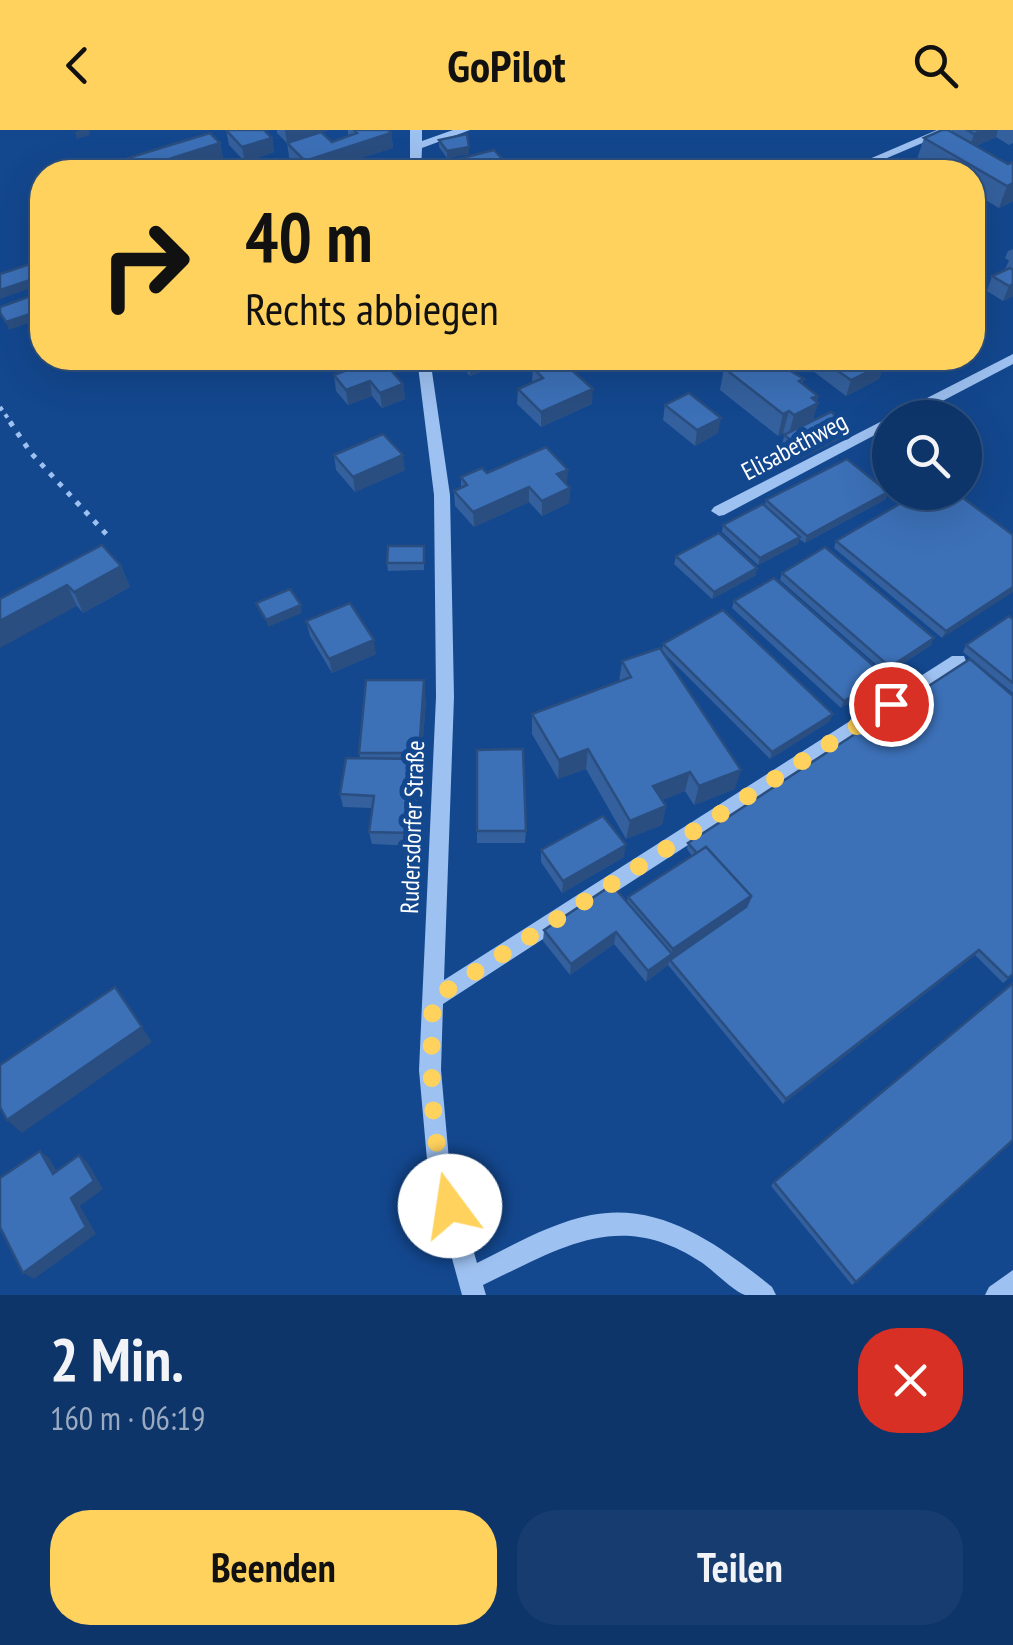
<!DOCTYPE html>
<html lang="de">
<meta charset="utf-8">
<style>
body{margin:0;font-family:"PT Sans Narrow",sans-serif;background:#173d70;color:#f1f3f6;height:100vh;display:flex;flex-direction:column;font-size:38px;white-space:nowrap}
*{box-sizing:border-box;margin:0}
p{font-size:32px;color:#9babc1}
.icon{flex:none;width:55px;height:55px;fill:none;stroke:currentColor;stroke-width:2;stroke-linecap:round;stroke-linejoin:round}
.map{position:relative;height:1165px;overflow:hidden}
.panel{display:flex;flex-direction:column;background:#0e356a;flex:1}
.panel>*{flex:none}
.hud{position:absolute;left:30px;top:30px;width:955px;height:210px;border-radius:40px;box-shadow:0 10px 40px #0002,0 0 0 2px #2e507e;background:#ffd25d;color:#111;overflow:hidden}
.controls{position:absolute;left:872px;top:270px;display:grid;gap:20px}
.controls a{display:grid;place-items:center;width:110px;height:110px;border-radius:50%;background:#0e356a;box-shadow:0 10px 40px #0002,0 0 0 2px #2e507e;font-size:50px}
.pin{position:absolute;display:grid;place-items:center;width:85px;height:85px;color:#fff;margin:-42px;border:5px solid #fff;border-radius:50%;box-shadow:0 2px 10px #0007}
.me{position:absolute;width:110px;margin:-55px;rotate:346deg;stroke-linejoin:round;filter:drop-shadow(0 0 8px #0008)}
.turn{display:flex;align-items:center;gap:35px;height:210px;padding:0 50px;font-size:45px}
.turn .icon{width:130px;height:130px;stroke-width:2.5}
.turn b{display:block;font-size:70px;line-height:85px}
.round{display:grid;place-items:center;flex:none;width:105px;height:105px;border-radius:40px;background:#173d70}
.head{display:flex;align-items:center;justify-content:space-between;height:170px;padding:0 50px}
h1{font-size:60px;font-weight:600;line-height:75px}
.button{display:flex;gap:20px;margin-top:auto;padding:20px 50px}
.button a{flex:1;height:115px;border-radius:40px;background:#ffd25d;color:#111;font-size:40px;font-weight:600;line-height:115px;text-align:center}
.button a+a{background:#173d70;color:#f1f3f6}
header{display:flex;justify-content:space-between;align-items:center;height:130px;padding:0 50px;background:#ffd25d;color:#111;font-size:45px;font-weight:600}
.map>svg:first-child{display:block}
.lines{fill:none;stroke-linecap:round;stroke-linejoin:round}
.path-far1{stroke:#9dc1f1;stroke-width:4;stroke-dasharray:4 5;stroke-linecap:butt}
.path{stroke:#9dc1f1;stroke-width:5;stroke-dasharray:5 8;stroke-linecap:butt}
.minor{fill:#9dc1f1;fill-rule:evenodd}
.wall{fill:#34609d}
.shaded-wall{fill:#2a4e80}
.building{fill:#3c70b7;stroke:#2a4e80;stroke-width:2.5}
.route{stroke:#ffd25d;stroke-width:18;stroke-dasharray:0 32.4}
.labels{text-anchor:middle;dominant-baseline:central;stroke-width:10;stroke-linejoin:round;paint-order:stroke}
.street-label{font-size:25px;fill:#fff;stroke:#13478e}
</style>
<header><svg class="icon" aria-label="back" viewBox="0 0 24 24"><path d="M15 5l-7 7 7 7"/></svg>GoPilot<svg class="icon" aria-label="search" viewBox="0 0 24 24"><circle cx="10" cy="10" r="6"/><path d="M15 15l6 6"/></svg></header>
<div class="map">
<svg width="1013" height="1165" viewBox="0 0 1013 1165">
<rect width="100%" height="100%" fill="#13478e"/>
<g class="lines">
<path class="path-far1" d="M0 277 12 294"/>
<path class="path" d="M10 292 31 323 109 407"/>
<g class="minor">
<path d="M410 0H422V11L453 0H470L422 18 421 42H410Z"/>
<path d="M937 0H953L854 42H839Z"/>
<path d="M1013 224V234L910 288H890V297L724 385 719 386 711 381 714 377Z"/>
<path d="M417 228H430L450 365 454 567 444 850 952 526H964L966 531 964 536 443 874 441 940 450 1041 477 1133C513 1115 551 1093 591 1085 661 1071 721 1116 772 1157L776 1165C767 1165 753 1165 745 1165 733 1161 713 1140 701 1132 619 1078 561 1118 483 1155L486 1165H462L428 1041 419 940 436 567 434 365Z"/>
<path d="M1013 1140V1165H985L989 1157Z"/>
</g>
</g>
<g class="wall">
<path d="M226 0 272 8 274 22 245 32 229 15Z"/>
<path d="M277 0H329L321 2 332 12 348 6V0H388L391 3 393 18 316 42H304L289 27 287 13 277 3Z"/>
<path d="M952 0H1013V13L1009 15 996 7 976 16 1008 34 1013 71 999 78 972 62V42H940L917 29 924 8 952 2Z"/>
<path d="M439 10 469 17V24L447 28 439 17Z"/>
<path d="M220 13 223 28 176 42H132L128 28Z"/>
<path d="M454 30 507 42H455Z"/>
<path d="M1013 119V166L1003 171 987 161 992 146 1005 139 1009 131 1005 128 1008 121Z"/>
<path d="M455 228H518L470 246Z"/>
<path d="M557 228H593L592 231 571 239 592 274 541 297 517 274 518 259 532 252 533 238Z"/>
<path d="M807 228H874L884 234 879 249 846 266 805 235Z"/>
<path d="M724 238 804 249 802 254 818 266 813 290 841 308 800 329 791 328 780 320 785 304 783 303 778 306 720 260Z"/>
<path d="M334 245 403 254 405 269 382 278 372 266 348 275 336 261Z"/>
<path d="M665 275 718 303 695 316 663 290Z"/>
<path d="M334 325 405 340 355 362 336 340Z"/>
<path d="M487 343 567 355 570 358 569 373 542 386 529 372 474 397 455 376 454 361 461 358V347Z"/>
<path d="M886 369 805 413 799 409 798 414 758 435 722 402 723 395 765 376 766 370Z"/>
<path d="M1013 405 942 508 834 418 836 411Z"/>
<path d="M424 416V440L388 441 387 433Z"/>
<path d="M676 426 756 445 712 469 674 434Z"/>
<path d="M121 436 130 457 83 483 77 476 0 469Z"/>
<path d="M782 443 931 515 887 544 780 450Z"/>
<path d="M734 471 885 546 882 553 841 578 732 478Z"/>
<path d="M1013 488V563L963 522 966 515Z"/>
<path d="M306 491 376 524 332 543 310 506Z"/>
<path d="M663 514 830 591 770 629 662 521Z"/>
<path d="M622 531 735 659 694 675 685 661 662 670 666 676 662 695 626 709 586 639 558 649 532 604V584L619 552Z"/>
<path d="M1013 566V845L1003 853 975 825 783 974 668 835 646 852 614 814 570 845 543 811 544 800 627 772 628 767 692 726 687 719 688 713Z"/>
<path d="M426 571 414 716 372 714 369 702 372 678 343 677 340 664 360 628 359 623Z"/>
<path d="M477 701H526L525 713H477Z"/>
<path d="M541 720 624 727 562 763 541 732Z"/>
<path d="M1013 1010 852 1155 771 1056 774 1052Z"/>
</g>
<g class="shaded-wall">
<path d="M80 0H89L90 5 77 9 75 2Z"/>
<path d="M285 0H329L287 13Z"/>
<path d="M984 0H998L996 7 969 19 974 4Z"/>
<path d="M391 3 393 18 316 42H306L305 31Z"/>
<path d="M272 8 274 22 245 32 242 17Z"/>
<path d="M220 13 223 28 176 42H158L159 32Z"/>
<path d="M469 17V24L447 28V21Z"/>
<path d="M1013 53V71L999 78 1007 56Z"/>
<path d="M42 146V154L0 169V160Z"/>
<path d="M1013 154V166L1003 171 1009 156Z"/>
<path d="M42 180V188L9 200 6 192Z"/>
<path d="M478 228H518L470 246V230Z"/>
<path d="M570 228H593L592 231 569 240Z"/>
<path d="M884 234 879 249 846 266 851 250Z"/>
<path d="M370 251 372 266 348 275 346 260Z"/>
<path d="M403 254 405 269 382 278 380 263Z"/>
<path d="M593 259 592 274 541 297V282Z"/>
<path d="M818 266 815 274 818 273 812 295 788 307 794 285 812 268Z"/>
<path d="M789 281 783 303 778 306 783 284Z"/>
<path d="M721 288 718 303 695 316 697 300Z"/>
<path d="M845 293 841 308 800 329 804 314Z"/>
<path d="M403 325 405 340 355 362 353 347Z"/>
<path d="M568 340 567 354 557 344Z"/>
<path d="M529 357V372L474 397 473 382Z"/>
<path d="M570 358 569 373 542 386V371Z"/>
<path d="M888 362 886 369 805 413 807 406Z"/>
<path d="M800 407 798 414 758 435 760 428Z"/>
<path d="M121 436 130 457 83 483 74 462Z"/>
<path d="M757 438 756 445 712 469 714 462Z"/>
<path d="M67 455 77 476 0 518V491Z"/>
<path d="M1013 457V462L942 508 946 501Z"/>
<path d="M301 475 302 483 268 497 266 490Z"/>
<path d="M934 508 931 515 887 544 890 537Z"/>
<path d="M374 510 376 524 332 543 329 529Z"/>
<path d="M885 546 882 553 841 578 844 571Z"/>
<path d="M424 550 426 571 414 716 412 703 419 629Z"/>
<path d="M833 584 830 591 770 629 772 622Z"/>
<path d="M588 619 586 639 558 649 559 630Z"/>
<path d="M741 640 735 659 694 675 699 656Z"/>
<path d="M690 642 685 661 650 675 653 656Z"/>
<path d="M666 676 662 695 626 709 630 691Z"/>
<path d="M626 715 624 727 562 763 563 751Z"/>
<path d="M751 766 744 783 670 830 673 819Z"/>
<path d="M616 802 614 814 570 845 571 834Z"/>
<path d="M979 820 975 825 783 974 786 969Z"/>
<path d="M672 824 668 835 646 852 648 841Z"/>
<path d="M115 857 152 912 22 1003 7 990Z"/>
<path d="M40 1021 50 1029 62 1051 53 1044Z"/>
<path d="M79 1025 88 1033 103 1059 80 1076 96 1104 34 1149 23 1143 71 1068Z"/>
</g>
<g class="building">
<path d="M226 0H264L272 8 242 17Z"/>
<path d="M354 0H388L391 3 305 31 287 13 321 2 332 12 357 3Z"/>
<path d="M942 0H948L1008 34 1013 32V53L1007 56 924 8Z"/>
<path d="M967 0H984L974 4Z"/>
<path d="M210 3 220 13 159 32 166 40 158 42H142L128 28Z"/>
<path d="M467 4 469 17 447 21 439 10Z"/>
<path d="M494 20 507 34 499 36 506 42H465L454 30Z"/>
<path d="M120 29 132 42H75Z"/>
<path d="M239 31 250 42H201Z"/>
<path d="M42 130V146L0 160V144Z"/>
<path d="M1010 138 1013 140V154L1009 156 992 146Z"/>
<path d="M42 162V180L6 192 0 183V177Z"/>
<path d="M380 228 403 254 380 263 370 251 346 260 334 245Z"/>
<path d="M558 228 593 259 541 282 518 259 543 248 533 238Z"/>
<path d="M747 228H769L804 249 799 251 818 266 812 268 818 273 794 285 789 281 783 284 724 238Z"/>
<path d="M819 228H874L884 234 851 250Z"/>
<path d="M689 263 721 288 697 300 665 275Z"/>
<path d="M831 282 845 293 804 314 795 313 784 305Z"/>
<path d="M383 304 403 325 353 347 334 325Z"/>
<path d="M546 317 568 340 557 344 570 358 542 371 529 357 473 382 454 361 467 355 461 347 482 338 487 343Z"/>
<path d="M847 329 888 362 807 406 766 370Z"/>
<path d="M920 362H955L1013 405V457L946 501 836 411Z"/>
<path d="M763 374 800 407 760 428 723 395Z"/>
<path d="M719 403 757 438 714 462 676 426Z"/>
<path d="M102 415 121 436 74 462 67 455 0 491V469Z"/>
<path d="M388 416H424V433H387Z"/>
<path d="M825 417 934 508 890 537 782 443Z"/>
<path d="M774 448 885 546 844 571 734 471Z"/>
<path d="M290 459 301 475 266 490 256 473Z"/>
<path d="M350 473 374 510 329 529 306 491Z"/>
<path d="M723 480 833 584 772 622 663 514Z"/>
<path d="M1009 486 1013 489V553L966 515Z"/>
<path d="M660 518 741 640 699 656 690 642 653 656 666 676 630 691 588 619 559 630 532 584 631 547 622 531Z"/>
<path d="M970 529 1013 566V844L1008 848 979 820 786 969 670 830 746 777 751 766 706 717 697 723 688 713Z"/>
<path d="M366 550H424L419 623H359Z"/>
<path d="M523 619 526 701H477V620Z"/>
<path d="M346 628 419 629 412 703 369 702 374 666 340 664Z"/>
<path d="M603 686 626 715 563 751 541 720Z"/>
<path d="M706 717 751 766 673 819 628 767Z"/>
<path d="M612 755 672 824 648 841 616 802 571 834 544 800Z"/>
<path d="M1013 853V1010L856 1152 774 1052Z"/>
<path d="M115 857 142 897 7 990 0 977V935Z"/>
<path d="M40 1021 53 1044 79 1025 94 1051 71 1068 86 1097 23 1143 0 1097V1048Z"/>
</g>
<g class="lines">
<path class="route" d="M450 1076C430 1009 430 939 433 869L891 574"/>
</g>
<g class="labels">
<g class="street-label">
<text transform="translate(794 316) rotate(-28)">Elisabethweg</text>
<text transform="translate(412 697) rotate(-88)">Rudersdorfer Straße</text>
</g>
</g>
</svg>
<div class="controls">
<a><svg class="icon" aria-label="search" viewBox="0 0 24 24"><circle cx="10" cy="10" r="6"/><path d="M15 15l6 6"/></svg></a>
</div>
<div class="pin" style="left:891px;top:574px;background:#d93025"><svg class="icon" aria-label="arrive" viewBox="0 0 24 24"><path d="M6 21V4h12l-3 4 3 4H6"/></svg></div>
<svg class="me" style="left:450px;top:1076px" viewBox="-20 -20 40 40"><circle r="19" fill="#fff"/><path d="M0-13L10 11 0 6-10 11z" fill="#ffd25d"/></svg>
<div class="hud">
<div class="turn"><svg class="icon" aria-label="right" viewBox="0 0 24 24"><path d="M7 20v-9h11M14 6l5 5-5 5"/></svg><div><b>40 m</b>Rechts abbiegen</div></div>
</div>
</div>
<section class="panel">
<div class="head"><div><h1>2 Min.</h1><p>160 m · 06:19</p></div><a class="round" style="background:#d93025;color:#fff"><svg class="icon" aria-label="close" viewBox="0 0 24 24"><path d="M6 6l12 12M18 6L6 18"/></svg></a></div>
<div class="button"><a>Beenden</a><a>Teilen</a></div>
</section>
